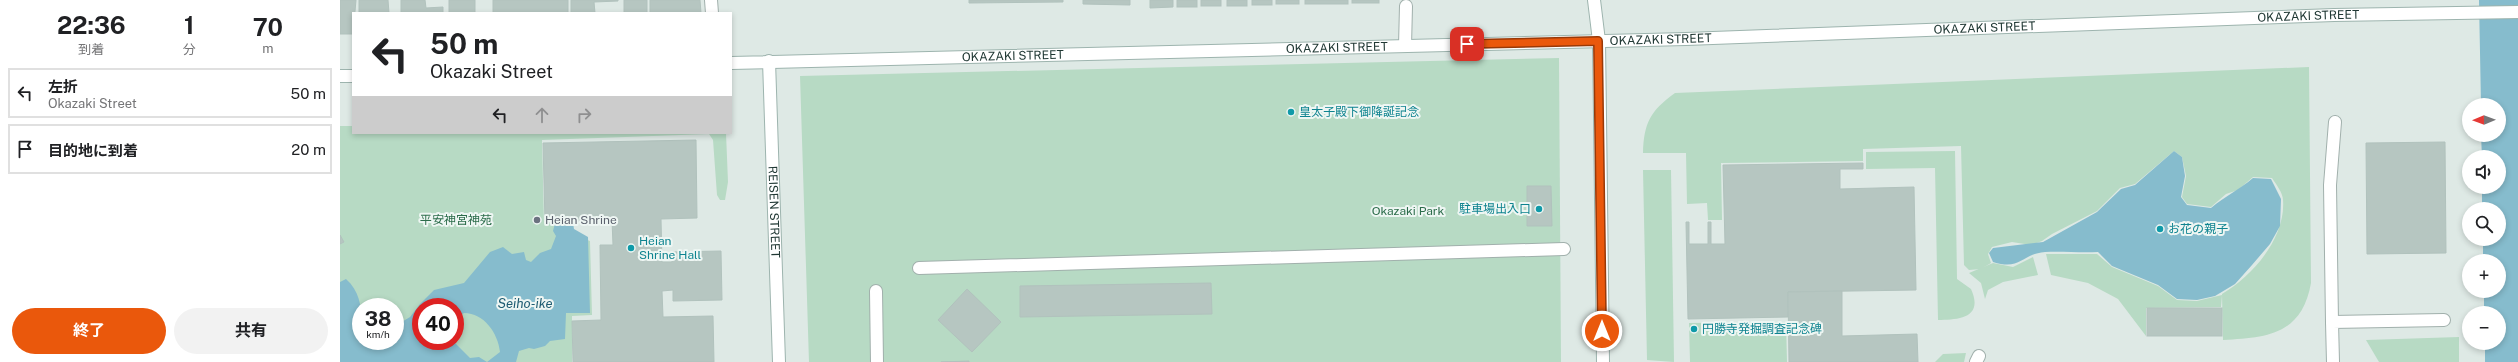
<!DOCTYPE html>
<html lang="ja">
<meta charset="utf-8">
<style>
body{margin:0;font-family:"Public Sans","Noto Sans JP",sans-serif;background:#f2f2f2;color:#202124;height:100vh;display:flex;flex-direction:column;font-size:15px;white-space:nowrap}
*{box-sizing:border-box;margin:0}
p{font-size:13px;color:#757577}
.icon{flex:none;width:22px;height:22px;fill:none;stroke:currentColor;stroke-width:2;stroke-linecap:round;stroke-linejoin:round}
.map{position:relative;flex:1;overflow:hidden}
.panel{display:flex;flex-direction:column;background:#fff;width:340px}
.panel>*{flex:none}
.hud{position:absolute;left:12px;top:12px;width:380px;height:122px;border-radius:0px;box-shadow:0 2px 6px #0003;background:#fff;color:#202124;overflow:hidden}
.needle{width:26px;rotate:269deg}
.controls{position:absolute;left:2122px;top:98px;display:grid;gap:8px}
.controls a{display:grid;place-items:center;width:44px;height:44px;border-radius:50%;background:#fff;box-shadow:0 2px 6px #0003;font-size:20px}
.speed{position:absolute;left:12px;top:298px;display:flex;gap:8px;font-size:20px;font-weight:700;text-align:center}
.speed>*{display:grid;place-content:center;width:52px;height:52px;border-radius:50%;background:#fff;box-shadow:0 2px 6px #0003;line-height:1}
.speed small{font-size:10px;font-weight:400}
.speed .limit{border:6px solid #d22;background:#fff;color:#111}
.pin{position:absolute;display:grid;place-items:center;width:34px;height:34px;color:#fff;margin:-17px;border-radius:8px;box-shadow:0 2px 6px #0006}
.me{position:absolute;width:44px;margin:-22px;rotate:0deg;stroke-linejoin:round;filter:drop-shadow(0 0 3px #0008)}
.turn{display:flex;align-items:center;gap:14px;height:84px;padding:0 12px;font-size:18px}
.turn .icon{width:52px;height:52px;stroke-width:2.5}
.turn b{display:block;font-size:28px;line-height:34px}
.lanes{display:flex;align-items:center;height:38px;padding:0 12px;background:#0003;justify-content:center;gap:20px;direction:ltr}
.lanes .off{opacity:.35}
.eta{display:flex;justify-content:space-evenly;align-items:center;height:68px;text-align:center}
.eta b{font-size:24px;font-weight:700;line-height:28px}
.cta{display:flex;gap:8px;margin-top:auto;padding:8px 12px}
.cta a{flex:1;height:46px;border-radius:24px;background:#ea580c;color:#fff;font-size:16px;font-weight:700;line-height:46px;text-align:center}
.cta a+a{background:#f2f2f2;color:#202124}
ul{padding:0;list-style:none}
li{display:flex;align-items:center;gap:12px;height:50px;margin:0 8px 6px;padding:0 4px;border:2px solid #e0e0e0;border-radius:0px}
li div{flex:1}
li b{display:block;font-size:15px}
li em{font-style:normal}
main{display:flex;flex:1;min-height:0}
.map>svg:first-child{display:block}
.green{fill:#b7dac4;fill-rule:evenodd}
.water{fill:#86bccd;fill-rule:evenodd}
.building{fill:#b6c6c1;stroke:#b1c2bd}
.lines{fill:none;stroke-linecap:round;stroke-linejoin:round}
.lane-casing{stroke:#a1b0ac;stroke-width:14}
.street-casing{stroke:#a1b0ac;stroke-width:14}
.secondary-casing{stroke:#9db4ae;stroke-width:14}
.lane{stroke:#fff;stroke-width:12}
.street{stroke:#fff;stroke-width:12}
.secondary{stroke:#fff;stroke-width:12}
.route-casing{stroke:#983908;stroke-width:10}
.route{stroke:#ea580c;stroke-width:7}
.culture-dot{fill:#0f9aa8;stroke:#eef6f3;stroke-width:1.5}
.worship-dot{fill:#6b7280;stroke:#eef6f3;stroke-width:1.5}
.labels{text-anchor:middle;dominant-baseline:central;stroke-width:4;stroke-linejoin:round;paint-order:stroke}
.street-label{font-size:12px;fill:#203834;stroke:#eef6f3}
.culture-label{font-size:12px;fill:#0d838f;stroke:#eef6f3;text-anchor:start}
.park-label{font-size:12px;fill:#2c6d4b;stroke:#eef6f3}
.worship-label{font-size:12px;fill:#5b616d;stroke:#eef6f3;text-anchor:start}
.water-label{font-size:13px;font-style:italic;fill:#1d5b71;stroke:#eef6f3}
</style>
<main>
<section class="panel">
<div class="eta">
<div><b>22:36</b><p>到着</p></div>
<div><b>1</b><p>分</p></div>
<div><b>70</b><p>m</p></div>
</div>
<ul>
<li><svg class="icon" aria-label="left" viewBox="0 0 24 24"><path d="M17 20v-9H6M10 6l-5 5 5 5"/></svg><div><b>左折</b><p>Okazaki Street</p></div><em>50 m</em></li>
<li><svg class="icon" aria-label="arrive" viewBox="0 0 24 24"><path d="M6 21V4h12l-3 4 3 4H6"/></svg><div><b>目的地に到着</b></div><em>20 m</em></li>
</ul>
<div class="cta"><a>終了</a><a>共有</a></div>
</section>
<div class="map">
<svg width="2178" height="362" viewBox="0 0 2178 362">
<rect width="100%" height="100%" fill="#dee9e5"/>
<g class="green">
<path d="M1219 58 1221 362H469L460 76Z"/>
<path d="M1969 67 1971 283C1962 334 1928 338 1883 340L1882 294C1913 276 1946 237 1943 200 1943 193 1936 184 1932 178L1913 177 1898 190 1886 194 1871 207 1847 204 1842 197 1846 176 1842 157 1834 151 1795 184 1780 188 1757 211 1712 234 1702 241 1691 245 1672 242 1652 247 1648 254 1651 263 1641 269 1629 270 1624 265 1621 146 1523 149V161L1381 163 1382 220H1368L1367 203 1347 204 1346 153H1303C1304 123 1310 111 1335 93Z"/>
<path d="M0 126H13V133H386L388 182 385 200H380L377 195 373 140 369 134 202 140 204 223H215V228L250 241 252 315 232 316V362H0ZM21 307H55V341H21ZM81 307H115V341H81Z"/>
<path d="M1615 151 1617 279 1631 289C1644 318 1619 320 1598 320L1595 168 1526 169V152Z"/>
<path d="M1303 170H1331L1334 362 1307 360Z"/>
<path d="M1706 254H1757L1772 267 1818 286 1837 300 1857 301 1882 295 1881 307 1806 308V336L1778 299 1748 283 1711 275Z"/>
<path d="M1693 257 1698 275 1663 282 1648 290 1645 299 1641 283 1629 273 1653 263 1673 267Z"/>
<path d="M1446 322 1447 362H1350L1349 323Z"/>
<path d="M2119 337V362H2039L2026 340Z"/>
<path d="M1626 353 1624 362H1595L1603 354Z"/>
</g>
<g class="water">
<path d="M2139 0H2178V362H2145V343H2159V313H2144V291H2159V261H2143V239H2159V209H2142V187H2159V157H2142L2141 135H2159V105H2141Z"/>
<path d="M1834 151 1842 157 1845 176 1841 197 1847 205 1871 208C1885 196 1899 190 1913 178L1931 179 1941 199 1940 226 1930 244 1912 265 1895 284 1875 296 1857 300 1837 299 1818 285 1772 266 1758 252C1740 253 1722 251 1705 252 1681 254 1681 271 1653 262L1649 253 1653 248 1703 242 1757 212 1781 189 1795 185Z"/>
<path d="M215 223H233L234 229 248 237 250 313H226L225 339 210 341 205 346 194 349 189 348 179 351 176 362H0V282L6 279C25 296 21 318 21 341H55V326L70 317 80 304 94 290 124 283 150 252 163 247 172 254 184 252 186 260 191 262 200 253 211 249 216 236 213 231ZM81 307H115V318L124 313C144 313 158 333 160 352L147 362 139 357 130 358 113 341H81Z"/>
</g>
<g class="building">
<path d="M0 0H16L13 34H0Z"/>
<path d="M19 0H48L49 13H19Z"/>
<path d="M61 0H85L86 8 103 7V13H61Z"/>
<rect x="109" y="0" width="26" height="13"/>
<rect x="153" y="0" width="75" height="13"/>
<path d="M231 0H278V1L254 2 255 13H231Z"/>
<rect x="284" y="0" width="23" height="13"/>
<path d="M310 0H360L361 13H310Z"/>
<path d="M629 0H723V2L629 3Z"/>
<path d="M743 0H790V5L743 4Z"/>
<path d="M810 0H833V7L810 8Z"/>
<rect x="837" y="0" width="20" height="7"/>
<rect x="861" y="0" width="20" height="6"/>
<rect x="887" y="0" width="20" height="6"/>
<rect x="912" y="0" width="20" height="5"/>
<rect x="936" y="0" width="23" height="4"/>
<rect x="965" y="0" width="43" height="4"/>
<rect x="1012" y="0" width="27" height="3"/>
<path d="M356 140 357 218 321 219 322 262H332V252L381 251 382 300 333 301V290L322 291 323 317 373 316 374 362H233L232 321 261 320 260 245H273L272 220 205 222 203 143Z"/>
<path d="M2105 142 2106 253 2027 254 2026 143Z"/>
<path d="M1523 163V169H1500V189L1574 187 1576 290 1448 292V317L1348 319 1346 222H1349V244H1368V222H1371V244H1385L1383 165Z"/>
<path d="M1187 186H1211L1212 226H1187Z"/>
<path d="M0 235 4 242 0 244Z"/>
<path d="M871 283 872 314 680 317V286Z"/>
<path d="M627 289 661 322 632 352 598 320Z"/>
<path d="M1502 291V336L1577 334 1578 362H1449L1448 292Z"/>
<rect x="1807" y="308" width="75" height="28"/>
<path d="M629 361V362H601Z"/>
</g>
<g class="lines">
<g class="lane-casing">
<g id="lane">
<path d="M1065 46 1066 6"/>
<path d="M536 291 537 362"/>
<path d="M1992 322 1990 185 1995 122"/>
<path d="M1636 362 1639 356"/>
<path d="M1993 362 1992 322 2104 320"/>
</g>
</g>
<g class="street-casing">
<g id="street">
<path d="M371 0 372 13"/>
<path d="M579 268 1224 249"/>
</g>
</g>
<g class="secondary-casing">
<g id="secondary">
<path d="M1254 0 1259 41 1260 117 1263 362"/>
<path id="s1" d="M429 61 439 362"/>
<path id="s2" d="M391 63 1346 39 1994 15 2178 12"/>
<path d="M0 76H13"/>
</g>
</g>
<use href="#lane" class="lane"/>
<use href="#street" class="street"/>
<use href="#secondary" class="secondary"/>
</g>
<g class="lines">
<g class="route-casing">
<path id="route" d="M1127 44 1258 41 1262 331"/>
</g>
<use href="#route" class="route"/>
</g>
<g class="culture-dot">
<circle cx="951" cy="112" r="4"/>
<circle cx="1199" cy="209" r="4"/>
<circle cx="1820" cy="229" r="4"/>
<circle cx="291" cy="248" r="4"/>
<circle cx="1354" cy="329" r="4"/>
</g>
<circle class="worship-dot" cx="197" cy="220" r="4"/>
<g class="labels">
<g class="street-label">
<text stroke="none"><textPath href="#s2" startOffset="1578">OKAZAKI STREET</textPath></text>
<text stroke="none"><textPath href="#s2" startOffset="1254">OKAZAKI STREET</textPath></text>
<text stroke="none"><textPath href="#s2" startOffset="930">OKAZAKI STREET</textPath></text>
<text stroke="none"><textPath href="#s2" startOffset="606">OKAZAKI STREET</textPath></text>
<text stroke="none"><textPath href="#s2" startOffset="282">OKAZAKI STREET</textPath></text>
<text stroke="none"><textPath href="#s1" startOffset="151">REISEN STREET</textPath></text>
</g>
<g class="culture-label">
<text x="959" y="112">皇太子殿下御降誕記念</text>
<text x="1191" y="209" text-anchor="end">駐車場出入口</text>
<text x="1828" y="229">お花の親子</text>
<text x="299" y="241">Heian<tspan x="299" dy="14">Shrine Hall</tspan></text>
<text x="1362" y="329">円勝寺発掘調査記念碑</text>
</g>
<g class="park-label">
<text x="1068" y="211">Okazaki Park</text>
<text x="116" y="220">平安神宮神苑</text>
</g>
<g class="worship-label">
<text x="205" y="220">Heian Shrine</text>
</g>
<g class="water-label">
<text x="185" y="303">Seiho-ike</text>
</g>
</g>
</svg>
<div class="controls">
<a><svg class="needle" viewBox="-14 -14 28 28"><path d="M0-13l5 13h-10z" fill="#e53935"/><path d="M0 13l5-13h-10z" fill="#757577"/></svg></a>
<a><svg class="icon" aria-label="sound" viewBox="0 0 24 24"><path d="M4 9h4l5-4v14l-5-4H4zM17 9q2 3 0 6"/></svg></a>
<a><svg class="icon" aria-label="search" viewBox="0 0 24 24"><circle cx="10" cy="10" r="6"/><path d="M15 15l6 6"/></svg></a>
<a>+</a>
<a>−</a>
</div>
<div class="speed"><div>38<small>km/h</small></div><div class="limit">40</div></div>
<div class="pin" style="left:1127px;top:44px;background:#d93025"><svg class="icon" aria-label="arrive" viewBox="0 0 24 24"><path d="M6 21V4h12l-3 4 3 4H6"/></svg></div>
<svg class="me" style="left:1262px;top:331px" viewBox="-20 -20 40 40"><circle r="17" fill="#ea580c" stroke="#fff" stroke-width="3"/><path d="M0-11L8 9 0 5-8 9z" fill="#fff"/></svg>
<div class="hud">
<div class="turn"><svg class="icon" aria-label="left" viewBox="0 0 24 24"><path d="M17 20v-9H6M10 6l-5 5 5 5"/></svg><div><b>50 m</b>Okazaki Street</div></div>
<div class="lanes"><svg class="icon" aria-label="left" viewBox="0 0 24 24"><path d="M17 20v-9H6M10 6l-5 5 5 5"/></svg><svg class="icon off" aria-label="ahead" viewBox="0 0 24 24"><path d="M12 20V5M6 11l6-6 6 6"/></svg><svg class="icon off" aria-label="right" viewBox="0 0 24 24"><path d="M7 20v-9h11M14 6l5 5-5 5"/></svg></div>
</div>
</div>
</main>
